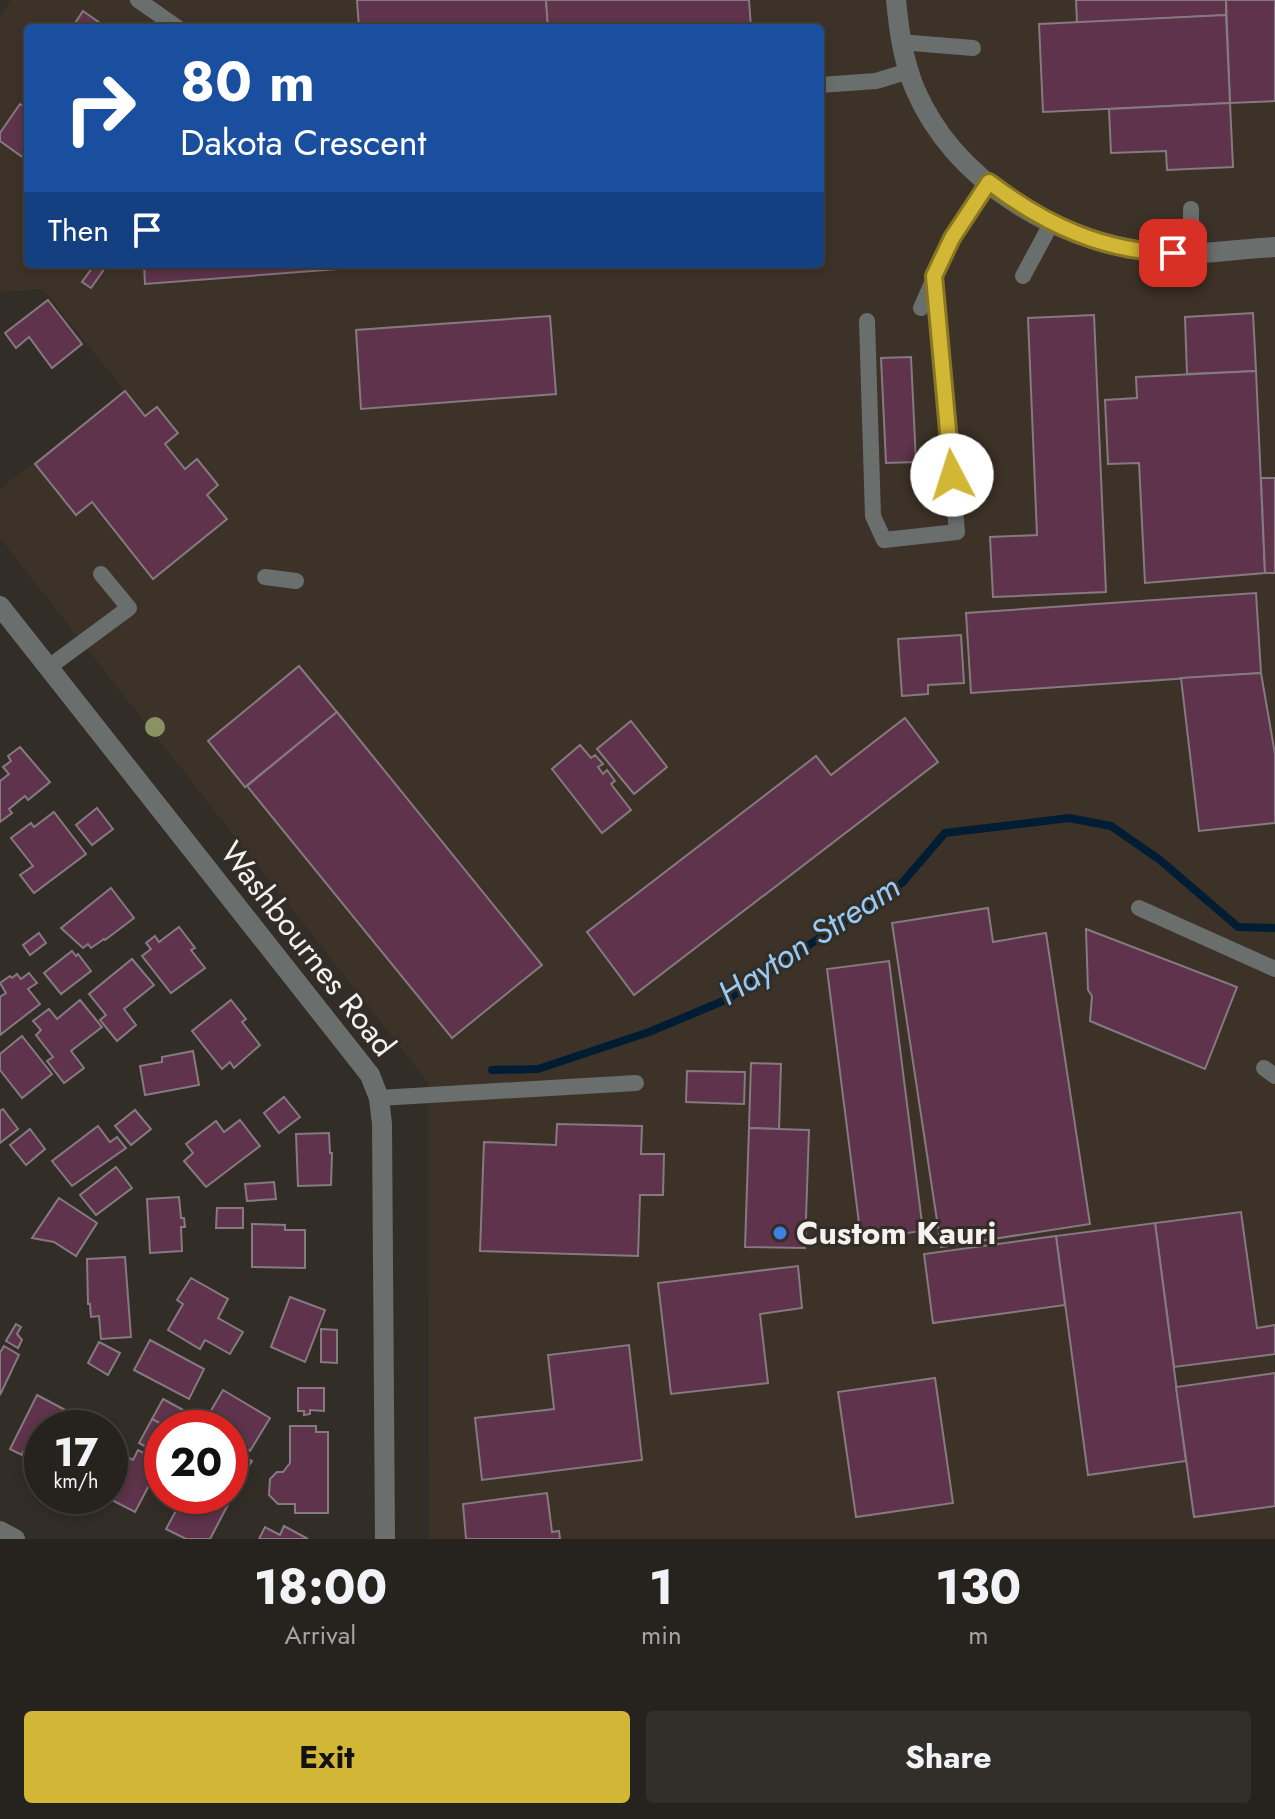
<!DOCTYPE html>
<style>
body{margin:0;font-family:Jost,sans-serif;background:#322f2a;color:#f1f3f6;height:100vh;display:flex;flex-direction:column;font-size:30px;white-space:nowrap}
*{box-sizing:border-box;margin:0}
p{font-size:26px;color:#a4a4a4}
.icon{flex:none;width:44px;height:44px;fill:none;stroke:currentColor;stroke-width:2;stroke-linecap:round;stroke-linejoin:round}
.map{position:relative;height:1539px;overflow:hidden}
.side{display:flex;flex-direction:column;background:#26221d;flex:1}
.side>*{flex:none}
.guide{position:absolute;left:24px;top:24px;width:800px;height:244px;border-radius:8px;box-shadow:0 4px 12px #0003,0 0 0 2px #423f3b;background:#1a4fa0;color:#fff;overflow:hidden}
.speed{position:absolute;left:24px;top:1410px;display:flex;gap:16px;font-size:40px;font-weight:700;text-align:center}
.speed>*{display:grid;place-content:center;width:104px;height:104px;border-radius:50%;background:#26221d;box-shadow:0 4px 12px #0003,0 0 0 2px #423f3b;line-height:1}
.speed small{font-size:20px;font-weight:400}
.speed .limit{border:12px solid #d22;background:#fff;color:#111}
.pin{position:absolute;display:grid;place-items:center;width:68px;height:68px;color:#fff;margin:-34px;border-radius:16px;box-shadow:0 4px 12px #0006}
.me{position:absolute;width:88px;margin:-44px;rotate:355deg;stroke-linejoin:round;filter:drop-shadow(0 0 6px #0008)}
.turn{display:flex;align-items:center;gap:28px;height:168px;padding:0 24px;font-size:36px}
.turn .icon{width:104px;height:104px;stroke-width:2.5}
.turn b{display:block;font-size:56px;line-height:68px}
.then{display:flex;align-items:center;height:76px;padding:0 24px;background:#0003;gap:16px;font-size:30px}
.eta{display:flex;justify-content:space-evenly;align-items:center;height:136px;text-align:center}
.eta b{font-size:48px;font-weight:700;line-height:56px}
.cta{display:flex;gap:16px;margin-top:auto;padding:16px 24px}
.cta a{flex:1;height:92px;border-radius:8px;background:#d2b635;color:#111;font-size:32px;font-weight:700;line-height:92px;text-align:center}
.cta a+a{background:#322f2a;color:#f1f3f6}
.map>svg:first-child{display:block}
.built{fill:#3d3227;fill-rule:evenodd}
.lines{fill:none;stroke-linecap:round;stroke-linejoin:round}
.stream{stroke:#001d34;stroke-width:8}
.building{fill:#5e334b;stroke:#847a7f;stroke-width:2}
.service{stroke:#6a6f6d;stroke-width:16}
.minor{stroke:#6a6f6d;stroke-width:20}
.tree{fill:#8a9163}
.route-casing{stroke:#887622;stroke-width:20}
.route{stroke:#d2b635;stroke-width:14}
.shop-dot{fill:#3f7fe0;stroke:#332d27;stroke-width:3}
.labels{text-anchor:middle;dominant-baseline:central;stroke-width:6;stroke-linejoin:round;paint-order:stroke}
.street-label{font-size:32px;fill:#f5f1ee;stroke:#332d27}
.poi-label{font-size:32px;font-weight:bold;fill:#f5f1ee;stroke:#332d27;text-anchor:start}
.water-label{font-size:34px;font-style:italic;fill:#96c9f4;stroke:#332d27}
</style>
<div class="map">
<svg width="1275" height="1539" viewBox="0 0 1275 1539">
<rect width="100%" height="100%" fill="#332d27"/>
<path class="built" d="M11 0H1275V1539H429L428 1082 0 538V489L125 391 43 289 0 292V16ZM28 28H820V264H28Z"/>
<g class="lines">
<path class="stream" d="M492 1070 538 1069 649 1032 728 999 902 883 945 833 1069 818 1111 826 1160 860 1238 927 1275 928"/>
</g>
<g class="building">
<path d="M357 0H546L548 28H359Z"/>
<path d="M546 0H749L751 28H548Z"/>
<path d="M1076 0H1226V15L1077 23Z"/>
<path d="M1226 0H1275V101L1230 103Z"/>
<path d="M83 11 107 28H72Z"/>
<path d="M1226 15 1230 103 1043 112 1039 24Z"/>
<path d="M1230 103 1233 167 1167 170 1166 151 1111 153 1109 109Z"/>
<path d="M20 104 28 109V161L0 141V133Z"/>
<path d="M95 264 105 268 91 288 82 282Z"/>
<path d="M144 264H403L145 284Z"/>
<path d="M48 300 82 344 52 368 29 337 16 348 5 333Z"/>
<path d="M1253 313 1256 371 1187 374 1185 317Z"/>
<path d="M1094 315 1106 592 993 597 990 537 1037 535 1028 318Z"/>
<path d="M550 316 556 394 361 409 356 330Z"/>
<path d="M911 357 916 462 886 463 881 358Z"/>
<path d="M1256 371 1265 573 1145 583 1139 463 1108 464 1105 400 1137 398 1136 377Z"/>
<path d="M125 391 145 416 157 407 178 433 165 444 185 469 197 459 218 485 207 495 227 519 153 579 92 502 76 515 35 464Z"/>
<path d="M1261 478H1275V573H1265Z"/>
<path d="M1256 593 1261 673 971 693 966 613Z"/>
<path d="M961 635 964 683 928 685V694L902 696 898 639Z"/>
<path d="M299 666 337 712 245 787 208 741Z"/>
<path d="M1261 673 1275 754V823L1199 831 1181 678Z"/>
<path d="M337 712 542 965 452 1038 247 786Z"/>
<path d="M905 718 938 762 634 995 587 932 816 756 831 775Z"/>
<path d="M631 721 667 767 634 794 597 749Z"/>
<path d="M580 745 591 758 595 755 603 764 598 767 603 774 607 770 615 781 611 784 631 810 602 833 552 769Z"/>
<path d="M20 747 50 782 28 800 25 796 9 809 12 813 0 822V781L9 774 3 767 11 761 8 756Z"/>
<path d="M97 808 113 829 92 845 76 825Z"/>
<path d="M54 812 86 854 34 893 20 875 33 866 11 838 31 823 34 827Z"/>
<path d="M111 888 134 918 105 940 104 939 91 948 88 944 83 948 61 928Z"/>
<path d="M988 908 993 942 1046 933 1090 1224 941 1247 892 923Z"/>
<path d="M179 927 195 948 191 950 205 968 171 993 142 956 151 949 146 943 155 936 159 942Z"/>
<path d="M1086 929 1237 987 1205 1069 1090 1021 1092 996 1088 990Z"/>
<path d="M39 933 46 943 30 955 23 945Z"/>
<path d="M72 951 76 956 78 954 91 971 61 994 44 973Z"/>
<path d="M132 959 154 985 124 1009 136 1025 117 1041 100 1020 106 1015 89 994Z"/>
<path d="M889 961 923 1231 861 1239 827 969Z"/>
<path d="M29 973 37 983 28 989 40 1004 0 1035V997L6 993 0 983 10 976 12 978 17 974 21 979Z"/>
<path d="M80 1000 102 1027 71 1051 84 1068 64 1083 47 1061 53 1057 36 1035 41 1030 33 1021 49 1009 57 1019Z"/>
<path d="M231 1000 246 1019 242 1022 260 1045 234 1068 230 1062 222 1069 192 1031Z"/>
<path d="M22 1036 52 1074 22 1098 0 1070V1054Z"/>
<path d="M193 1051 199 1085 145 1095 140 1066 162 1062V1057Z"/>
<path d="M751 1063 781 1064 779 1129 749 1128Z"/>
<path d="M687 1071 745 1072 744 1104 686 1102Z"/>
<path d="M284 1097 300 1117 279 1133 264 1113Z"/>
<path d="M3 1109 18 1129 0 1143V1111Z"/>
<path d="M135 1110 151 1129 131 1145 115 1126Z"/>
<path d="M240 1120 260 1146 206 1187 184 1161 193 1153 186 1144 216 1121 224 1132Z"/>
<path d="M557 1124 642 1126 641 1154H664L663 1195H640L638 1256 480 1251 484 1142 556 1145Z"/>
<path d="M98 1126 110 1142 117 1137 126 1148 72 1186 52 1161Z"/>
<path d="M749 1128 809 1130 805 1248 745 1247Z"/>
<path d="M30 1129 45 1149 26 1165 10 1145Z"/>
<path d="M329 1133 330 1153H332L331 1185 298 1186 296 1134Z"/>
<path d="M116 1167 132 1188 96 1215 80 1195Z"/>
<path d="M274 1182 276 1199 247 1201 245 1184Z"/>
<path d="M179 1197 181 1218H184L185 1227H181L182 1251 150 1253 147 1199Z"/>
<path d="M59 1198 97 1223 76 1256 54 1242 32 1238Z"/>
<path d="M217 1208H243V1228H216Z"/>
<path d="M1241 1212 1257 1328 1275 1325V1354L1174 1367 1155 1223Z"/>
<path d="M1155 1223 1186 1461 1088 1475 1056 1236Z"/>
<path d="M252 1224 285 1225V1230H305V1268L252 1267Z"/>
<path d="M1056 1236 1065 1305 933 1323 924 1254Z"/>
<path d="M125 1257 131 1337 101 1339 99 1316 91 1317 90 1304H88L87 1259Z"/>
<path d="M798 1266 802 1308 760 1314 768 1383 671 1394 658 1283Z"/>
<path d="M191 1278 228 1299 218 1318 243 1332 230 1354 205 1340 200 1349 168 1330 183 1304 177 1300Z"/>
<path d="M290 1297 325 1310 305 1362 271 1347Z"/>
<path d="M16 1324 21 1327 17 1334 22 1340 18 1348 6 1341Z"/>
<path d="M321 1329 337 1330V1363L321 1362Z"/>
<path d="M150 1340 204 1369 189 1399 134 1370Z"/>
<path d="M99 1342 120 1353 108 1375 88 1363Z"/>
<path d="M629 1345 642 1460 482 1480 475 1418 554 1409 548 1355Z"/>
<path d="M4 1346 19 1355 0 1395V1353Z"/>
<path d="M1275 1373V1506L1194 1517 1176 1387Z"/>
<path d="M935 1378 953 1503 856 1517 838 1392Z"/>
<path d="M298 1388H324V1411L310 1410V1414L304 1415V1411H298Z"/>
<path d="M223 1390 270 1418 250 1451 230 1440V1428H211L203 1424Z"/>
<path d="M37 1395 71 1413 62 1428H42V1462L23 1452 22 1455 10 1449Z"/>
<path d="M163 1399 185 1411 176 1428H169L152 1419Z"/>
<path d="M152 1419 169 1428H162L161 1455 139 1443Z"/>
<path d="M290 1426H316V1432H328V1513H295V1504H278L269 1495 270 1479 277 1472H283L290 1463Z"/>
<path d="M110 1448 133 1460 138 1450 158 1460 153 1471 156 1472 135 1512 104 1496H110Z"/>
<path d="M230 1448 252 1461 239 1481 230 1475Z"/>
<path d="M547 1493 552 1532 559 1531 560 1539H466L463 1504Z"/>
<path d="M230 1494 233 1495 210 1539H186L166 1529 184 1496H230Z"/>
<path d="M284 1526 308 1539H259L265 1527 280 1535Z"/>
</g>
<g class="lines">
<g class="service">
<path d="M138 0 178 28"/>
<path d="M900 42 973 48"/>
<path d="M820 85 876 81 909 71"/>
<path d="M1191 253V209"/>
<path d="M1023 276 1051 224"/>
<path d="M921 308 952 238 989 182"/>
<path d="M867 321 873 516 884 540 957 532 934 276"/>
<path d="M265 577 296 581"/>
<path d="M49 667 129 608 101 574"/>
<path d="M1139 908 1275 969"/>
<path d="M1264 1068 1275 1076"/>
<path d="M379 1098 636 1083"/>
</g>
<g class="minor">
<path d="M896 0C899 31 903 60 915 89 955 182 1056 241 1153 252 1193 257 1235 249 1275 247"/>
<path d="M0 606 370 1075 379 1098 382 1124 385 1539"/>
<path d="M0 1531 15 1539"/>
</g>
</g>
<circle class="tree" cx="155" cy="727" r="10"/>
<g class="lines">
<g class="route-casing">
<path id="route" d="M952 475 934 276 952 238 989 182C1044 224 1103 252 1173 253"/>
</g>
<use href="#route" class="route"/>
</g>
<circle class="shop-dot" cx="780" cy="1233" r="8"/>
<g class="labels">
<g class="street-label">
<text transform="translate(308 949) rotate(52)">Washbournes Road</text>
</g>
<g class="poi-label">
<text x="796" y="1233">Custom Kauri</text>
</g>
<g class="water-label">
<text transform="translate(809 940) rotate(-33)">Hayton Stream</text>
</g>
</g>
</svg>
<div class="speed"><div>17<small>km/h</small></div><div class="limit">20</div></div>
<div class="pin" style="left:1173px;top:253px;background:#d93025"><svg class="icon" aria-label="arrive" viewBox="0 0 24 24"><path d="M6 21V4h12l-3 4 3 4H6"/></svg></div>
<svg class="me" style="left:952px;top:475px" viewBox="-20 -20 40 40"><circle r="19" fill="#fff"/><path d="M0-13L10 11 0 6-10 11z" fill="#d2b635"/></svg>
<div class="guide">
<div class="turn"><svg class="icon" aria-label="right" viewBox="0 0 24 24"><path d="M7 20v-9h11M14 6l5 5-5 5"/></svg><div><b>80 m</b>Dakota Crescent</div></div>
<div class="then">Then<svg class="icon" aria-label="arrive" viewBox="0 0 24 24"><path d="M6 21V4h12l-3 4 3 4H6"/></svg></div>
</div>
</div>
<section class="side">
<div class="eta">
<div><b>18:00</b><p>Arrival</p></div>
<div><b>1</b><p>min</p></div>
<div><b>130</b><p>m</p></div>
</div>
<div class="cta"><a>Exit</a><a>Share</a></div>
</section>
